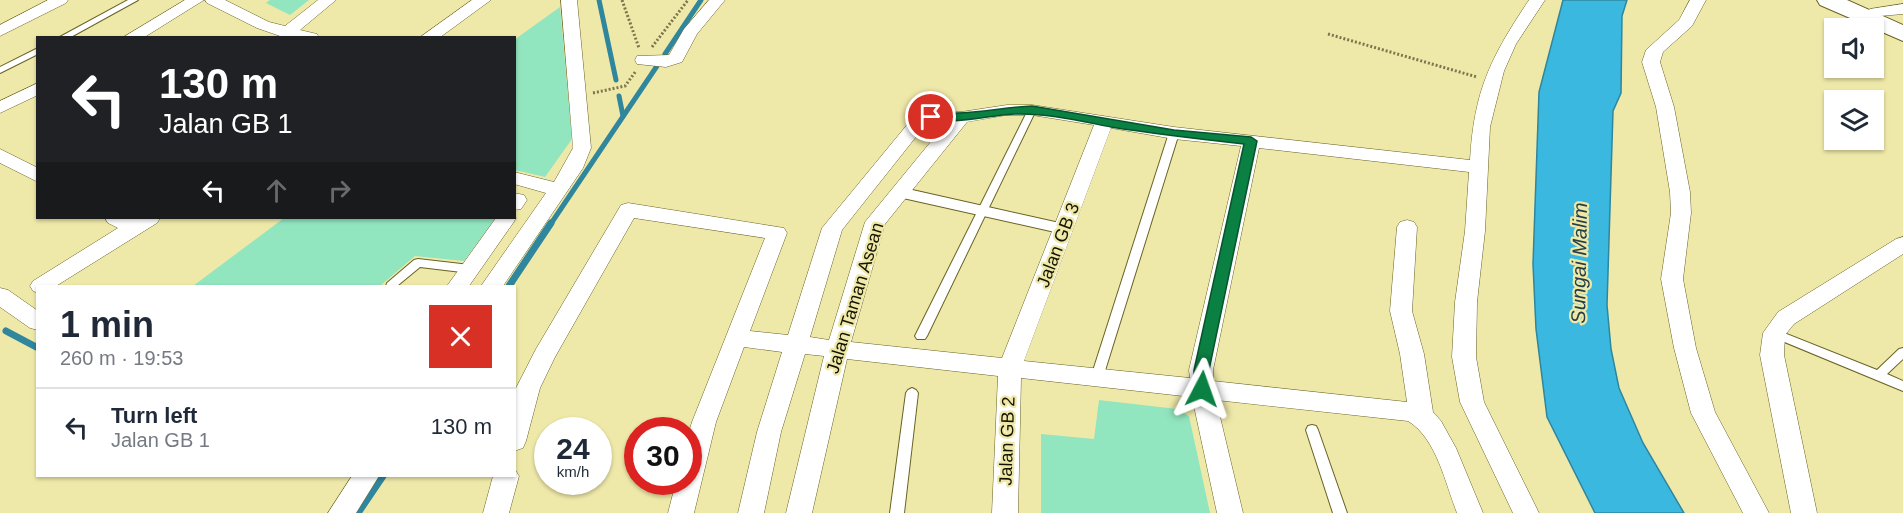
<!DOCTYPE html>
<meta charset="utf-8">
<style>
body{margin:0;font-family:Arial,sans-serif;background:#f6f6f7;color:#1f2937;height:100vh;display:flex;flex-direction:column;font-size:22px;white-space:nowrap}
*{box-sizing:border-box;margin:0}
p{font-size:20px;color:#747a83}
.icon{flex:none;width:33px;height:33px;fill:none;stroke:currentColor;stroke-width:2;stroke-linecap:round;stroke-linejoin:round}
.map{position:relative;flex:1;overflow:hidden}
.drawer{position:absolute;left:36px;top:285px;width:480px;height:192px;display:flex;flex-direction:column;background:#fff;border-radius:0px;box-shadow:0 2px 4px #0004}
.drawer>*{flex:none}
.banner{position:absolute;left:36px;top:36px;width:480px;height:183px;border-radius:0px;box-shadow:0 2px 4px #0004;background:#202124;color:#fff;overflow:hidden}
.buttons{position:absolute;left:1824px;top:18px;display:grid;gap:12px}
.buttons a{display:grid;place-items:center;width:60px;height:60px;border-radius:0px;background:#fff;box-shadow:0 2px 4px #0004;font-size:30px}
.speed{position:absolute;left:534px;top:417px;display:flex;gap:12px;font-size:30px;font-weight:700;text-align:center}
.speed>*{display:grid;place-content:center;width:78px;height:78px;border-radius:50%;background:#fff;box-shadow:0 2px 4px #0004;line-height:1}
.speed small{font-size:15px;font-weight:400}
.speed .limit{border:9px solid #d22;background:#fff;color:#111}
.pin{position:absolute;display:grid;place-items:center;width:51px;height:51px;color:#fff;margin:-26px;border:3px solid #fff;border-radius:50%;box-shadow:0 2px 6px #0007}
.me{position:absolute;width:66px;margin:-33px;rotate:4deg;stroke-linejoin:round;filter:drop-shadow(0 0 4px #0008)}
.turn{display:flex;align-items:center;gap:21px;height:126px;padding:0 24px;font-size:27px}
.turn .icon{width:78px;height:78px;stroke-width:2.5}
.turn b{display:block;font-size:42px;line-height:51px}
.lanes{display:flex;align-items:center;height:57px;padding:0 24px;background:#0003;justify-content:center;gap:30px;direction:ltr}
.lanes .off{opacity:.35}
.round{display:grid;place-items:center;flex:none;width:63px;height:63px;border-radius:0px;background:#f6f6f7}
.summary{display:flex;align-items:center;justify-content:space-between;height:102px;padding:0 24px}
h1{font-size:36px;font-weight:600;line-height:45px}
ul{padding:0;list-style:none}
li{display:flex;align-items:center;gap:18px;height:78px;padding:0 24px;border-top:2px solid #e0e1e3}
li div{flex:1}
li b{display:block;font-size:22px}
li em{font-style:normal}
.map>svg:first-child{display:block}
.green{fill:#91e5bf}
.water{fill:#3ab8e0;stroke:#2f869d;stroke-width:1.5}
.lines{fill:none;stroke-linecap:round;stroke-linejoin:round}
.stream-far1{stroke:#2f869d;stroke-width:5}
.stream{stroke:#2f869d;stroke-width:7}
.service-casing{stroke:#686224;stroke-width:2}
.pedestrian-casing{stroke:#686224;stroke-width:2}
.minor-casing{stroke:#686224;stroke-width:1}
.secondary-casing{stroke:#686224;stroke-width:2}
.path{stroke:#7a764e;stroke-width:3;stroke-dasharray:2 2;stroke-linecap:butt}
.service{fill:#fff;fill-rule:evenodd}
.pedestrian{fill:#fff;fill-rule:evenodd}
.minor{fill:#fff;fill-rule:evenodd}
.secondary{fill:#fff;fill-rule:evenodd}
.route{fill:#0b8043;stroke:#07532c;stroke-width:1.5}
.labels{text-anchor:middle;dominant-baseline:central;stroke-width:4.5;stroke-linejoin:round;paint-order:stroke}
.street-label{font-size:18px;fill:#151300;stroke:#efe9a9}
.water-label{font-size:20px;font-style:italic;fill:#253f49;stroke:#efe9a9}
</style>
<div class="map">
<svg width="1903" height="513" viewBox="0 0 1903 513">
<rect width="100%" height="100%" fill="#efe9a9"/>
<g class="green">
<path d="M270 0H309L290 15 266 3Z"/>
<path d="M560 7 572 139 545 177 515 170 514 40Z"/>
<path d="M284 218H496L464 261 415 256 380 286H193Z"/>
<path d="M1099 400 1177 409 1189 416 1210 513H1041V434L1094 439Z"/>
</g>
<path class="water" d="M1563 0H1627L1622 16 1621 93 1613 111 1607 305 1611 349 1619 388 1643 443 1684 513H1595L1547 417 1536 329 1533 264 1539 92Z"/>
<g class="lines">
<g class="stream-far1">
<path d="M599 0 616 80"/>
<path d="M665 54 701 0"/>
<path d="M619 96 623 116"/>
<path d="M550 225 657 66"/>
</g>
<g class="stream">
<path d="M509 286 551 223"/>
<path d="M6 331 38 348"/>
<path d="M358 513 383 476"/>
</g>
<g class="service-casing">
<g id="service">
<path d="M128 0H138L69 38H58Z"/>
<path d="M38 48V54L0 73V67Z"/>
<path d="M1032 107 1036 110 927 336 925 339H917L915 336 1028 110Z"/>
<path d="M1174 130 1179 133 1103 377 1101 380 1097 382 1093 380 1091 377 1169 133Z"/>
<path d="M418 259 470 265 475 269 470 273 420 267 397 286H386L387 283 414 260Z"/>
<path d="M1774 329 1877 370 1899 349 1903 348V359L1887 374 1903 381V391L1770 336 1768 333 1770 330Z"/>
<path d="M912 388 916 390 918 393 904 513H890L906 393 908 390Z"/>
<path d="M1312 425 1316 426 1318 430 1347 513H1333L1306 430 1308 426Z"/>
</g>
</g>
<g class="pedestrian-casing">
<path id="pedestrian" d="M899 187 1064 224 1070 225 1072 229 1070 233 1064 234 894 196 891 192Z"/>
</g>
<g class="minor-casing">
<g id="minor">
<path d="M48 0H68L66 3 0 36V25Z"/>
<path d="M185 0H204L143 38H122Z"/>
<path d="M205 0H225L269 22 285 26 318 0H336L300 30 317 34 319 38 280 36 257 28 207 3Z"/>
<path d="M472 0H491L439 38H419Z"/>
<path d="M561 0H577L591 148 583 168 503 286H481L546 193 514 184V172L554 182 573 148Z"/>
<path d="M709 0H725L697 34 682 62 666 67 637 64 635 60 637 56 669 55 684 29Z"/>
<path d="M1529 0H1545L1516 44 1504 71 1490 127 1485 231 1477 302 1476 357 1484 402 1539 513H1513L1460 402 1452 357 1455 302 1465 231 1469 172 1259 148 1213 370V381L1407 402 1400 354 1390 311 1397 227 1400 222 1407 220 1414 222 1417 227 1412 311 1424 354 1433 412 1441 421 1456 448 1483 513H1457C1445 483 1437 439 1408 421L1216 400 1243 513H1217L1192 397 1021 378 1018 513H992L998 376 847 359 812 513H786L824 356 805 354 781 432 764 513H738L757 432 782 352 744 347 716 422 694 513H668L676 482H688V435L692 422 765 238 634 218 555 357 540 388 526 441 523 448 514 451 516 388 536 349 621 205 628 203 784 228 787 233 750 331 788 335 822 228 911 120 931 112H961L1007 105H1032L1174 127 1470 160C1474 90 1491 57 1529 0ZM1007 115H1032L1094 125 1002 358 851 342 885 224 967 122ZM934 122H947L865 222 829 340 810 337 842 230 923 128ZM1111 128 1174 139 1241 146 1189 370 1190 378 1024 361Z"/>
<path d="M1690 0H1706L1692 26 1663 52 1660 62 1674 107 1690 192 1691 213 1683 279 1696 348 1715 412 1769 513H1743L1691 413 1674 348 1661 279 1671 213 1670 192 1656 107 1642 62 1646 50 1679 20Z"/>
<path d="M1903 4V14L1880 16 1867 23 1859 18 1870 9Z"/>
<path d="M38 83V95L0 113V101Z"/>
<path d="M0 149 38 168V182L0 163Z"/>
<path d="M514 193 524 195 527 200 521 209 514 210Z"/>
<path d="M514 215 516 218 513 223 469 286H447L496 218H514Z"/>
<path d="M105 218H160L157 223 56 286H38V293L33 291 30 286 33 281 118 228 108 223Z"/>
<path d="M1903 237V254L1794 324 1785 335 1784 355 1817 513H1791L1760 355 1763 333 1778 312 1896 239Z"/>
<path d="M0 288 8 290 38 311V330L30 328 0 307Z"/>
<path d="M514 468 519 476 509 513H483L493 476H514Z"/>
<path d="M352 476H379L356 513H328Z"/>
</g>
</g>
<g class="secondary-casing">
<path id="secondary" d="M1817 0H1847L1903 25V41L1820 5Z"/>
</g>
<g class="path">
<path d="M622 0 639 48"/>
<path d="M1328 34 1477 77"/>
<path d="M652 47 688 0"/>
<path d="M593 93 625 86 636 71"/>
</g>
<use href="#service" class="service"/>
<use href="#pedestrian" class="pedestrian"/>
<use href="#minor" class="minor"/>
<use href="#secondary" class="secondary"/>
</g>
<path class="route" d="M1032 106 1174 130 1251 137 1257 141 1209 370V389L1207 393H1196L1194 389V370L1244 144C1199 139 1155 134 1111 127 1080 121 1047 113 1015 114 997 114 938 128 925 117 932 110 947 113 957 113 981 113 1006 107 1032 106Z"/>
<g class="labels">
<g class="street-label">
<text transform="translate(1058 245) rotate(-69)">Jalan GB 3</text>
<text transform="translate(855 298) rotate(-73)">Jalan Taman Asean</text>
<text transform="translate(1007 441) rotate(-88)">Jalan GB 2</text>
</g>
<g class="water-label">
<text transform="translate(1579 263) rotate(-89)">Sungai Malim</text>
</g>
</g>
</svg>
<div class="buttons">
<a><svg class="icon" aria-label="sound" viewBox="0 0 24 24"><path d="M4 9h4l5-4v14l-5-4H4zM17 9q2 3 0 6"/></svg></a>
<a><svg class="icon" aria-label="layers" viewBox="0 0 24 24"><path d="M12 4l9 5-9 5-9-5zM3 14l9 5 9-5"/></svg></a>
</div>
<div class="speed"><div>24<small>km/h</small></div><div class="limit">30</div></div>
<div class="pin" style="left:931px;top:117px;background:#d93025"><svg class="icon" aria-label="arrive" viewBox="0 0 24 24"><path d="M6 21V4h12l-3 4 3 4H6"/></svg></div>
<svg class="me" style="left:1202px;top:389px" viewBox="-20 -20 40 40"><path d="M0-17L14 15 0 8-14 15z" fill="#0b8043" stroke="#fff" stroke-width="4"/></svg>
<div class="banner">
<div class="turn"><svg class="icon" aria-label="left" viewBox="0 0 24 24"><path d="M17 20v-9H6M10 6l-5 5 5 5"/></svg><div><b>130 m</b>Jalan GB 1</div></div>
<div class="lanes"><svg class="icon" aria-label="left" viewBox="0 0 24 24"><path d="M17 20v-9H6M10 6l-5 5 5 5"/></svg><svg class="icon off" aria-label="ahead" viewBox="0 0 24 24"><path d="M12 20V5M6 11l6-6 6 6"/></svg><svg class="icon off" aria-label="right" viewBox="0 0 24 24"><path d="M7 20v-9h11M14 6l5 5-5 5"/></svg></div>
</div>
<section class="drawer">
<div class="summary"><div><h1>1 min</h1><p>260 m · 19:53</p></div><a class="round" style="background:#d93025;color:#fff"><svg class="icon" aria-label="close" viewBox="0 0 24 24"><path d="M6 6l12 12M18 6L6 18"/></svg></a></div>
<ul>
<li><svg class="icon" aria-label="left" viewBox="0 0 24 24"><path d="M17 20v-9H6M10 6l-5 5 5 5"/></svg><div><b>Turn left</b><p>Jalan GB 1</p></div><em>130 m</em></li>
</ul>
</section>
</div>
